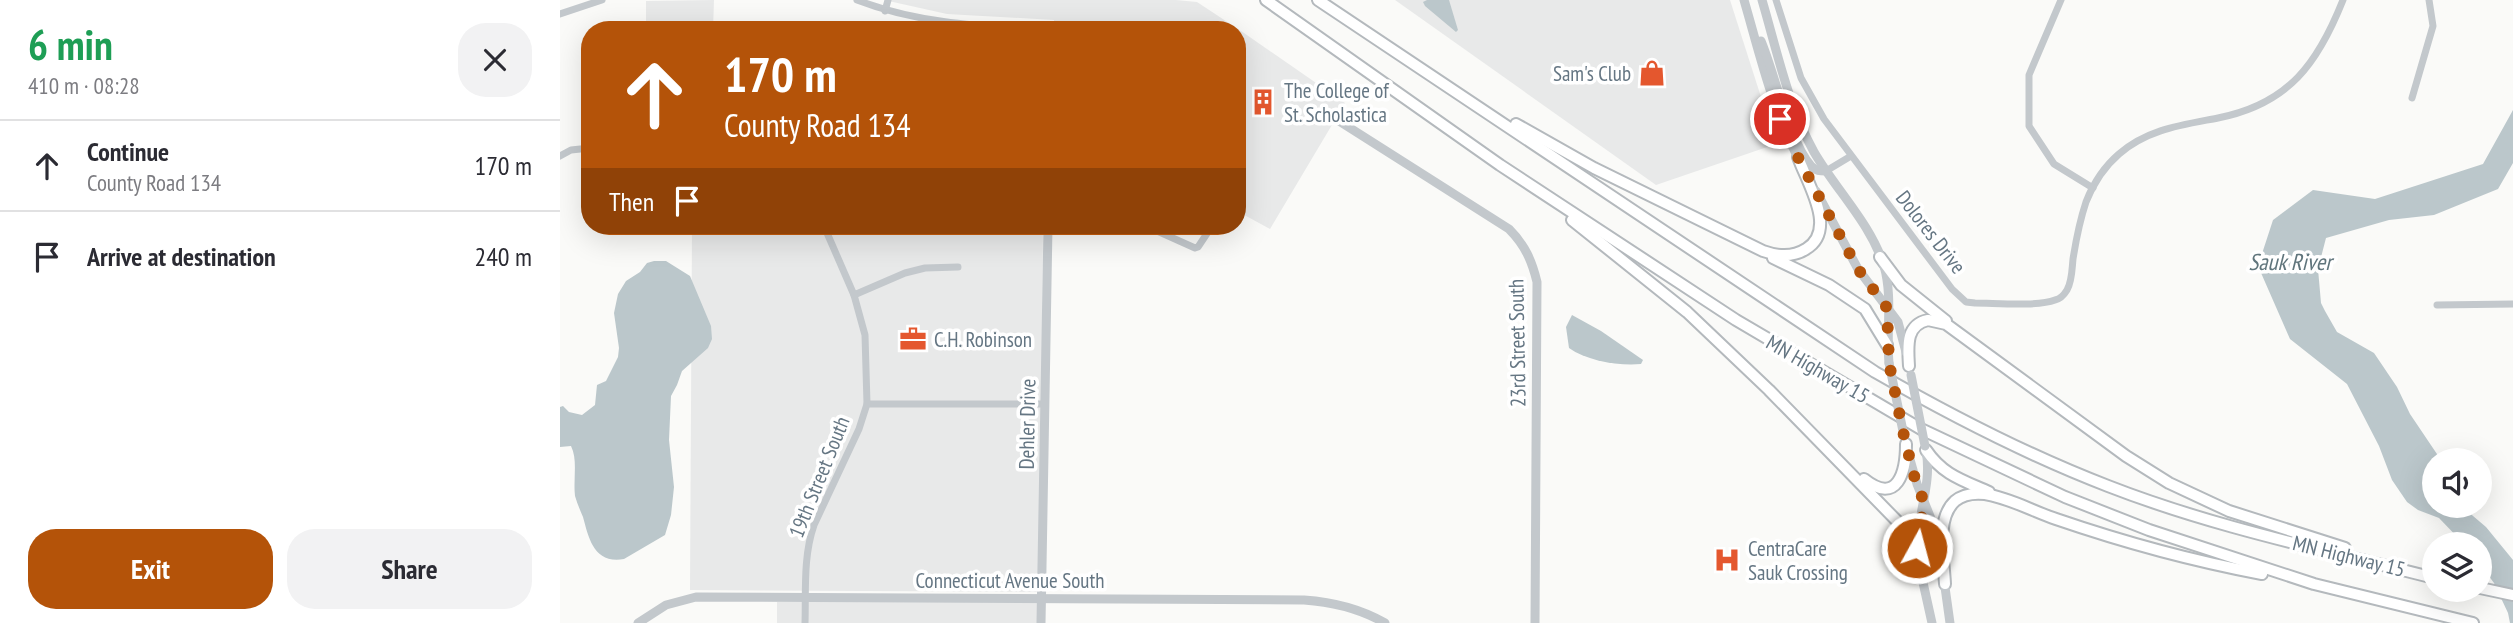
<!DOCTYPE html>
<meta charset="utf-8">
<style>
body{margin:0;font-family:"PT Sans Narrow",sans-serif;background:#f2f2f3;color:#2b2b33;height:100vh;display:flex;flex-direction:column;font-size:26px;white-space:nowrap}
*{box-sizing:border-box;margin:0}
p{font-size:23px;color:#7c7c81}
.icon{flex:none;width:38px;height:38px;fill:none;stroke:currentColor;stroke-width:2;stroke-linecap:round;stroke-linejoin:round}
.map{position:relative;flex:1;overflow:hidden}
.side{display:flex;flex-direction:column;background:#fff;width:560px}
.side>*{flex:none}
.hud{position:absolute;left:21px;top:21px;width:665px;height:214px;border-radius:28px;box-shadow:0 7px 28px #0002;background:#b45309;color:#fff;overflow:hidden}
.fabs{position:absolute;left:1862px;top:448px;display:grid;gap:14px}
.fabs a{display:grid;place-items:center;width:70px;height:70px;border-radius:50%;background:#fff;box-shadow:0 7px 28px #0002;font-size:35px}
.pin{position:absolute;display:grid;place-items:center;width:60px;height:60px;color:#fff;margin:-30px;border:4px solid #fff;border-radius:50%;box-shadow:0 2px 7px #0007}
.me{position:absolute;width:77px;margin:-38px;rotate:7deg;stroke-linejoin:round;filter:drop-shadow(0 0 5px #0008)}
.turn{display:flex;align-items:center;gap:24px;height:147px;padding:0 28px;font-size:32px}
.turn .icon{width:91px;height:91px;stroke-width:2.5}
.turn b{display:block;font-size:49px;line-height:60px}
.then{display:flex;align-items:center;height:66px;padding:0 28px;background:#0003;gap:14px;font-size:26px}
.round{display:grid;place-items:center;flex:none;width:74px;height:74px;border-radius:28px;background:#f2f2f3}
.summary{display:flex;align-items:center;justify-content:space-between;height:119px;padding:0 28px}
h1{font-size:42px;font-weight:800;line-height:52px;color:#1e9e55}
.primary-button{display:flex;gap:14px;margin-top:auto;padding:14px 28px}
.primary-button a{flex:1;height:80px;border-radius:28px;background:#b45309;color:#fff;font-size:28px;font-weight:800;line-height:80px;text-align:center}
.primary-button a+a{background:#f2f2f3;color:#2b2b33}
ul{padding:0;list-style:none}
li{display:flex;align-items:center;gap:21px;height:91px;padding:0 28px;border-top:2px solid #e1e1e2}
li div{flex:1}
li b{display:block;font-size:26px}
li em{font-style:normal}
main{display:flex;flex:1;min-height:0}
.map>svg:first-child{display:block}
.built{fill:#e8e9e9}
.water{fill:#bbc7cb}
.lines{fill:none;stroke-linecap:round;stroke-linejoin:round}
.trunk-casing{stroke:#b4b9bd;stroke-width:14}
.minor{stroke:#c3c8cc;stroke-width:7}
.tertiary{stroke:#c3c8cc;stroke-width:9}
.trunk{stroke:#fff;stroke-width:10}
.tertiary-bridge{stroke:#c3c8cc;stroke-width:9}
.route{stroke:#b45309;stroke-width:12;stroke-dasharray:0 21.6}
.labels{text-anchor:middle;dominant-baseline:central;stroke-width:7;stroke-linejoin:round;paint-order:stroke}
.poi-label{font-size:21px;fill:#657683;stroke:#fff;text-anchor:start}
.street-label{font-size:21px;fill:#657683;stroke:#fff}
.water-label{font-size:23px;font-style:italic;fill:#60757c;stroke:#fff}
</style>
<main>
<section class="side">
<div class="summary"><div><h1>6 min</h1><p>410 m · 08:28</p></div><a class="round"><svg class="icon" aria-label="close" viewBox="0 0 24 24"><path d="M6 6l12 12M18 6L6 18"/></svg></a></div>
<ul>
<li><svg class="icon" aria-label="ahead" viewBox="0 0 24 24"><path d="M12 20V5M6 11l6-6 6 6"/></svg><div><b>Continue</b><p>County Road 134</p></div><em>170 m</em></li>
<li><svg class="icon" aria-label="arrive" viewBox="0 0 24 24"><path d="M6 21V4h12l-3 4 3 4H6"/></svg><div><b>Arrive at destination</b></div><em>240 m</em></li>
</ul>
<div class="primary-button"><a>Exit</a><a>Share</a></div>
</section>
<div class="map">
<svg width="1953" height="623" viewBox="0 0 1953 623">
<rect width="100%" height="100%" fill="#fafaf8"/>
<g class="built">
<path d="M154 0 153 30H86V1Z"/>
<path d="M324 0H616L637 2 684 33 785 103 710 229 677 211V30H494V20L387 14Z"/>
<path d="M835 0H1170L1216 144 1096 185Z"/>
<path d="M132 226H483L481 592 130 590Z"/>
<path d="M478 601V623H217V602Z"/>
</g>
<g class="water">
<path d="M867 0H889L898 30 896 32 865 6 863 2Z"/>
<path d="M1953 110V163L1938 189 1874 215 1829 220 1766 238 1758 269 1761 303 1765 311 1777 332 1814 353 1837 387 1850 414 1881 460H1874V506H1905L1906 510 1926 527 1953 560V623H1950L1948 613 1934 583 1920 564V544H1904L1879 518 1858 510 1847 502 1832 480 1819 446 1787 384 1730 339 1698 266 1713 220 1753 190 1815 199 1923 164Z"/>
<path d="M94 261H106L130 276 151 326 152 339 148 348 122 371 117 385 111 396 109 440 114 487 111 515 105 535 64 559C34 564 29 539 23 517 20 510 17 503 15 496 13 479 18 460 11 446L0 447V407L3 406 9 412 22 415 35 405 37 385 46 381 58 357 59 348 54 313 58 294 66 281 80 272 87 263Z"/>
<path d="M1012 315 1041 331 1083 360 1081 364C1059 366 1027 361 1009 348L1006 327Z"/>
</g>
<g class="lines">
<g class="trunk-casing">
<g id="trunk">
<path d="M706 0 940 165 1176 320 1361 429 1505 497 1589 530 1754 584 1913 623"/>
<path d="M758 0 1315 372C1390 415 1467 455 1548 486 1653 527 1765 550 1874 578"/>
<path d="M956 124 1034 168 1203 251C1217 256 1232 258 1246 249 1278 230 1247 183 1238 157"/>
<path d="M1012 220 1127 312 1209 390 1337 521 1350 540 1361 573"/>
<path d="M1320 257 1341 285 1386 321"/>
<path d="M1213 258 1269 285 1305 309 1327 345"/>
<path d="M1349 366C1348 347 1345 325 1368 320L1386 324 1566 456 1609 483 1669 511 1785 548"/>
<path d="M1366 450C1383 475 1402 480 1429 492"/>
<path d="M1304 479C1338 506 1346 471 1346 444"/>
<path d="M1385 584C1384 560 1375 519 1395 501 1403 494 1415 493 1425 494 1450 498 1472 511 1496 519 1563 542 1633 561 1702 574"/>
<path d="M1920 588 1953 595"/>
</g>
</g>
<g class="minor">
<path d="M297 0C356 23 418 26 481 30"/>
<path d="M1216 0 1241 78 1264 119 1392 289 1406 302 1415 303C1435 303 1477 307 1495 300 1500 299 1504 295 1507 290 1512 282 1512 269 1513 259 1516 240 1520 220 1526 202 1533 184 1545 166 1559 154 1588 129 1622 125 1658 118 1729 104 1758 63 1783 0"/>
<path d="M1501 0 1469 75V126L1494 164 1533 188"/>
<path d="M325 11 328 0"/>
<path d="M0 14 42 0"/>
<path d="M1852 98 1873 26 1869 0"/>
<path d="M0 156 11 150 30 148"/>
<path d="M1266 171 1291 156"/>
<path d="M586 226 635 248 638 247 652 226"/>
<path d="M294 295 345 273 365 268 398 267"/>
<path d="M1877 305 1953 304"/>
<path d="M307 404H484"/>
<path d="M245 623C246 590 243 557 254 525L299 429 307 404 305 335 294 295 264 226"/>
</g>
<g class="tertiary">
<path d="M1184 0C1200 55 1213 113 1241 163"/>
<path d="M1202 0C1217 51 1228 105 1254 152 1276 190 1311 224 1324 266 1333 297 1326 332 1329 363"/>
<path d="M1201 41C1215 74 1229 141 1251 166 1256 171 1260 171 1266 171"/>
<path d="M779 121 949 229C965 245 972 261 977 282L975 623"/>
<path d="M1256 191 1298 269 1338 322 1346 352"/>
<path d="M1347 449 1357 484 1380 541"/>
<path d="M1358 555C1354 520 1373 487 1366 451"/>
<path d="M1360 569 1372 623"/>
<path d="M1384 580 1390 623"/>
<path d="M78 623 106 605 136 597 744 600C773 602 799 608 825 623"/>
<path d="M481 623 488 226"/>
</g>
<use href="#trunk" class="trunk"/>
<g class="tertiary-bridge">
<path d="M1329 363 1344 436"/>
<path d="M1351 375 1365 446"/>
</g>
</g>
<g class="lines">
<path class="route" d="M1220 119 1234 150 1298 269 1327 308 1329 363 1344 436 1355 479 1364 502 1357 548"/>
</g>
<defs>
<g id="shop-bare" transform="scale(2.1)"><path d="M-5-2.5h2.3a2.7 3.5 0 0 1 5.4 0H5L5.5 6h-11ZM-1.5-2.5h3a1.5 2.3 0 0 0-3 0Z" fill="#e4572e" stroke="#fff" stroke-width="2.5" paint-order="stroke"/></g>
<g id="building-bare" transform="scale(2.1)"><path d="M-4-6H4V6H1V3H-1V6H-4ZM-2.5-4.3h1.7v1.8h-1.7ZM.8-4.3h1.7v1.8H.8ZM-2.5-1h1.7V.8h-1.7ZM.8-1h1.7V.8H.8Z" fill="#e4572e" stroke="#fff" stroke-width="2.5" paint-order="stroke"/></g>
<g id="office-bare" transform="scale(2.1)"><path d="M-6-3h4V-5.5h4V-3h4V5H-6ZM-1-4.5V-3h2v-1.5ZM-6 0V1H6V0Z" fill="#e4572e" stroke="#fff" stroke-width="2.5" paint-order="stroke"/></g>
<g id="hospital-bare" transform="scale(2.1)"><path d="M-5-5h3v3.5h4V-5h3V5h-3V1.5h-4V5h-3Z" fill="#e4572e" stroke="#fff" stroke-width="2.5" paint-order="stroke"/></g>
</defs>
<g fill-rule="evenodd">
<use href="#shop-bare" x="1092" y="73"/>
<use href="#building-bare" x="703" y="102"/>
<use href="#office-bare" x="353" y="339"/>
<use href="#hospital-bare" x="1167" y="560"/>
</g>
<g class="labels">
<g class="poi-label">
<text x="1071" y="73" text-anchor="end">Sam's Club</text>
<text x="724" y="90">The College of<tspan x="724" dy="24">St. Scholastica</tspan></text>
<text x="374" y="339">C.H. Robinson</text>
<text x="1188" y="548">CentraCare<tspan x="1188" dy="24">Sauk Crossing</tspan></text>
</g>
<g class="street-label">
<text transform="translate(1371 232) rotate(52)">Dolores Drive</text>
<text transform="translate(957 343) rotate(-91)">23rd Street South</text>
<text transform="translate(1258 369) rotate(30)">MN Highway 15</text>
<text transform="translate(467 424) rotate(-89)">Dehler Drive</text>
<text transform="translate(259 477) rotate(-68)">19th Street South</text>
<text transform="translate(1789 556) rotate(14)">MN Highway 15</text>
<text x="450" y="580">Connecticut Avenue South</text>
</g>
<g class="water-label">
<text x="1730" y="261">Sauk River</text>
</g>
</g>
</svg>
<div class="fabs">
<a><svg class="icon" aria-label="sound" viewBox="0 0 24 24"><path d="M4 9h4l5-4v14l-5-4H4zM17 9q2 3 0 6"/></svg></a>
<a><svg class="icon" aria-label="layers" viewBox="0 0 24 24"><path d="M12 4l9 5-9 5-9-5zM3 14l9 5 9-5"/></svg></a>
</div>
<div class="pin" style="left:1220px;top:119px;background:#d93025"><svg class="icon" aria-label="arrive" viewBox="0 0 24 24"><path d="M6 21V4h12l-3 4 3 4H6"/></svg></div>
<svg class="me" style="left:1357px;top:548px" viewBox="-20 -20 40 40"><circle r="17" fill="#b45309" stroke="#fff" stroke-width="3"/><path d="M0-11L8 9 0 5-8 9z" fill="#fff"/></svg>
<div class="hud">
<div class="turn"><svg class="icon" aria-label="ahead" viewBox="0 0 24 24"><path d="M12 20V5M6 11l6-6 6 6"/></svg><div><b>170 m</b>County Road 134</div></div>
<div class="then">Then<svg class="icon" aria-label="arrive" viewBox="0 0 24 24"><path d="M6 21V4h12l-3 4 3 4H6"/></svg></div>
</div>
</div>
</main>
